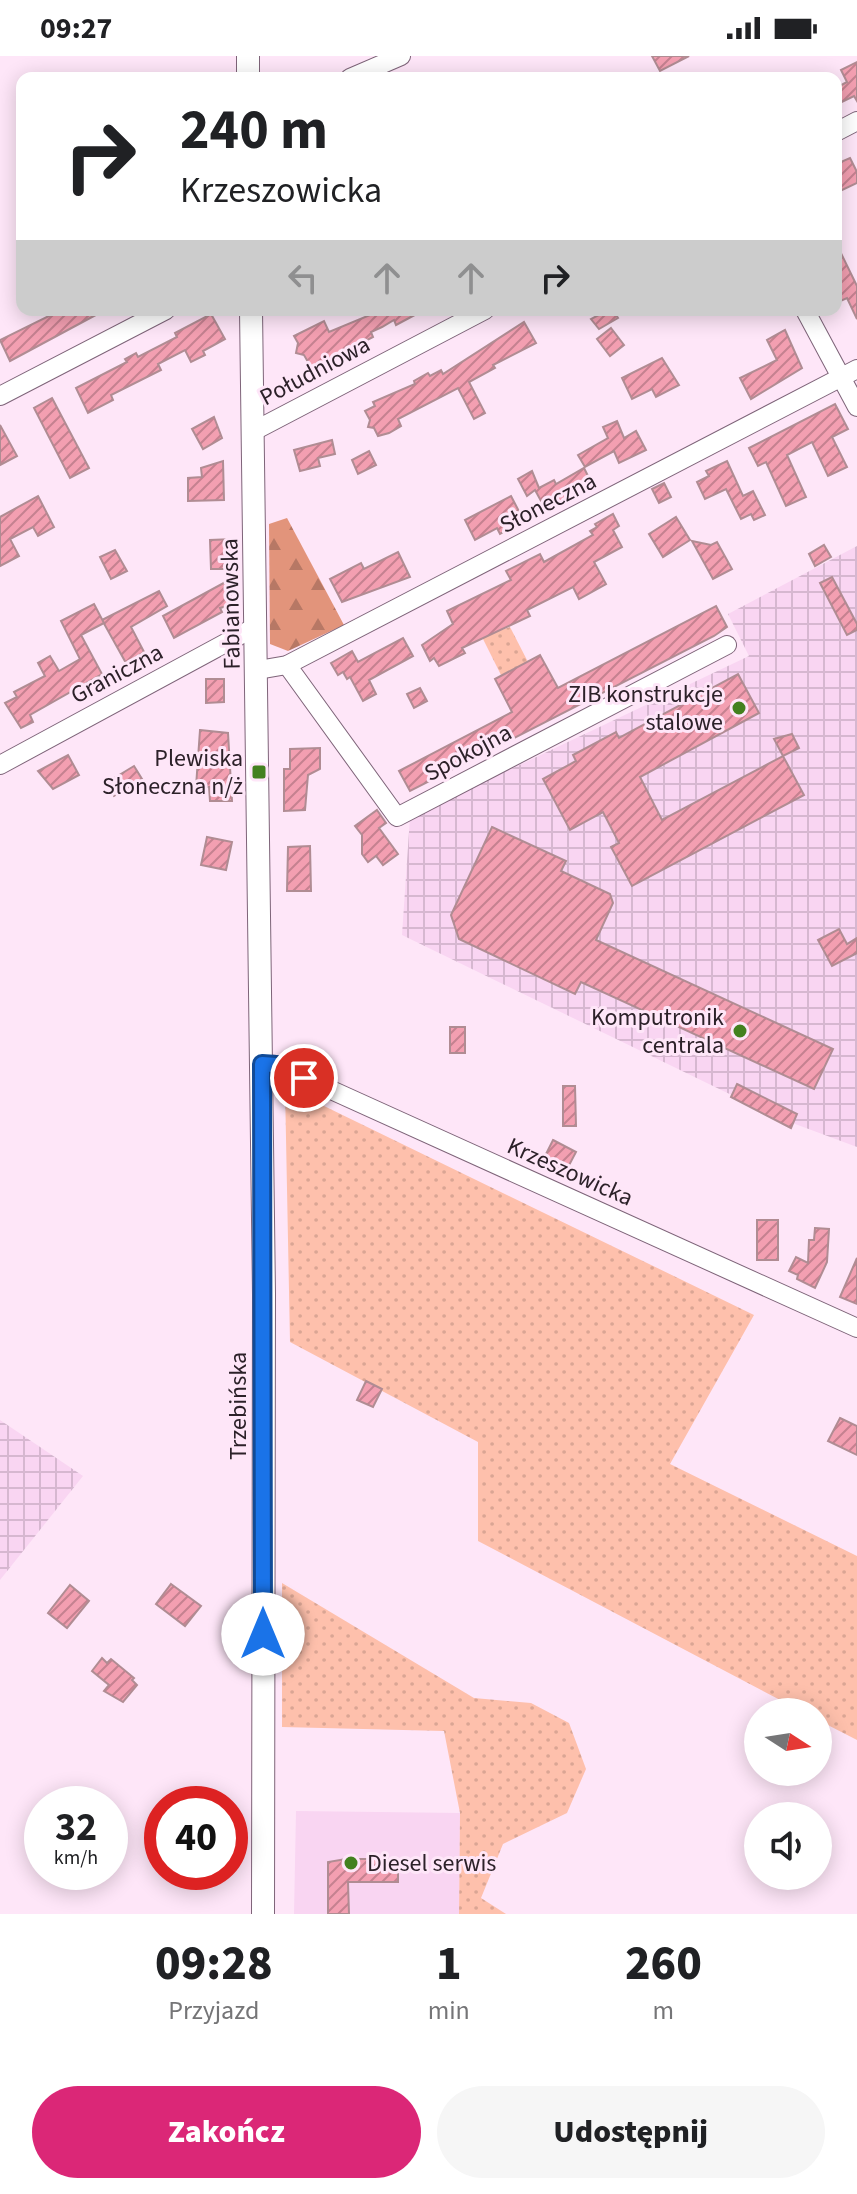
<!DOCTYPE html>
<html lang="pl">
<meta charset="utf-8">
<style>
body{margin:0;font-family:"Source Sans 3",sans-serif;background:#f6f6f6;color:#202124;height:100vh;display:flex;flex-direction:column;font-size:30px;white-space:nowrap}
*{box-sizing:border-box;margin:0}
p{font-size:26px;color:#757577}
.icon{flex:none;width:44px;height:44px;fill:none;stroke:currentColor;stroke-width:2;stroke-linecap:round;stroke-linejoin:round}
.map{position:relative;height:1858px;overflow:hidden}
.side{display:flex;flex-direction:column;background:#fff;flex:1}
.side>*{flex:none}
.top-card{position:absolute;left:16px;top:16px;width:826px;height:244px;border-radius:16px;box-shadow:0 4px 20px #0003;background:#fff;color:#202124;overflow:hidden}
.needle{width:52px;rotate:102deg}
.buttons{position:absolute;left:744px;top:1642px;display:grid;gap:16px}
.buttons a{display:grid;place-items:center;width:88px;height:88px;border-radius:50%;background:#fff;box-shadow:0 4px 20px #0003;font-size:40px}
.speed{position:absolute;left:24px;top:1730px;display:flex;gap:16px;font-size:40px;font-weight:700;text-align:center}
.speed>*{display:grid;place-content:center;width:104px;height:104px;border-radius:50%;background:#fff;box-shadow:0 4px 20px #0003;line-height:1}
.speed small{font-size:20px;font-weight:400}
.speed .limit{border:12px solid #d22;background:#fff;color:#111}
.pin{position:absolute;display:grid;place-items:center;width:68px;height:68px;color:#fff;margin:-34px;border:4px solid #fff;border-radius:50%;box-shadow:0 2px 8px #0007}
.me{position:absolute;width:88px;margin:-44px;rotate:0deg;stroke-linejoin:round;filter:drop-shadow(0 0 6px #0008)}
.turn{display:flex;align-items:center;gap:28px;height:168px;padding:0 32px;font-size:36px}
.turn .icon{width:104px;height:104px;stroke-width:2.5}
.turn b{display:block;font-size:56px;line-height:68px}
.lanes{display:flex;align-items:center;height:76px;padding:0 32px;background:#0003;justify-content:center;gap:40px;direction:ltr}
.lanes .off{opacity:.35}
.eta{display:flex;justify-content:space-evenly;align-items:center;height:136px;text-align:center}
.eta b{font-size:48px;font-weight:800;line-height:56px}
.cta{display:flex;gap:16px;margin-top:auto;padding:16px 32px}
.cta a{flex:1;height:92px;border-radius:48px;background:#db2777;color:#fff;font-size:32px;font-weight:800;line-height:92px;text-align:center}
.cta a+a{background:#f6f6f6;color:#202124}
.status{display:flex;justify-content:space-between;align-items:center;height:56px;padding:0 40px;background:#fff;direction:ltr}
.status svg{height:22px;fill:currentColor}
.map>svg:first-child{display:block}
.built{fill:#f9d5f2}
.industrial{fill:url(#industrial-grid)}
.grass{fill:url(#grass-dots)}
.forest{fill:url(#forest-firs)}
.building{fill:url(#building-hatch);stroke:#b08c93;stroke-width:2}
.lines{fill:none;stroke-linecap:round;stroke-linejoin:round}
.minor-casing{stroke:#7e6479;stroke-width:20}
.tertiary-casing{stroke:#7e6479;stroke-width:24}
.minor{stroke:#fff;stroke-width:18}
.tertiary{stroke:#fff;stroke-width:22}
.route-casing{stroke:#114b97;stroke-width:20}
.route{stroke:#1a73e8;stroke-width:14}
.poi-dot{fill:#43811f;stroke:#fee6f8;stroke-width:3}
.labels{text-anchor:middle;dominant-baseline:central;stroke-width:6;stroke-linejoin:round;paint-order:stroke}
.street-label{font-size:24px;fill:#2c2129;stroke:#fee6f8}
.poi-label{font-size:24px;fill:#2c2129;stroke:#fee6f8;text-anchor:end}
</style>
<div class="status"><b>09:27</b><svg viewBox="0 0 49 12"><path d="M0 12V9h3v3zM5 12V6h3v6zM10 12V3h3v9zM15 12V0h3v12zM26 1h20v11H26zM47 4h2v5h-2z"/></svg></div>
<div class="map">
<svg width="857" height="1858" viewBox="0 0 857 1858">
<defs>
<pattern id="industrial-grid" width="8" height="8" patternUnits="userSpaceOnUse" patternTransform="scale(2)"><rect width="8" height="8" fill="#f9d5f2"/><path d="M0 4h8M4 0v8" fill="none" stroke="#d6b7d0"/></pattern>
<pattern id="grass-dots" width="8" height="8" patternUnits="userSpaceOnUse" patternTransform="scale(2)"><rect width="8" height="8" fill="#fec0ac"/><path d="M2 2h.1M6 6h.1" fill="none" stroke="#daa594" stroke-width="1.8" stroke-linecap="round"/></pattern>
<pattern id="forest-firs" width="22" height="20" patternUnits="userSpaceOnUse" patternTransform="scale(2)"><rect width="22" height="20" fill="#e2947b"/><path d="M5 1l3.5 6h-7zM16 11l3.5 6h-7z" fill="#b77865"/></pattern>
<pattern id="building-hatch" width="6" height="6" patternUnits="userSpaceOnUse" patternTransform="scale(2)"><rect width="6" height="6" fill="#f39fb1"/><path d="M-1 1l2-2M0 6l6-6M5 7l2-2" fill="none" stroke="#c58190"/></pattern>
</defs>
<rect width="100%" height="100%" fill="#fee6f8"/>
<path class="built" d="M296 1755 460 1757 459 1858H294Z"/>
<g class="industrial">
<path d="M857 490V1091L779 1062 402 879 410 761 749 600 728 558Z"/>
<path d="M0 1364 83 1420 0 1524Z"/>
</g>
<g class="grass">
<path d="M510 571 528 606 501 619 482 581Z"/>
<path d="M285 1031 754 1259 670 1408 857 1500V1684L818 1664V1656H803L478 1485V1386L290 1286Z"/>
<path d="M282 1527 474 1642 531 1647 569 1667 586 1713 567 1757 503 1788 481 1842 506 1858H459L460 1757 444 1675 282 1671Z"/>
</g>
<path class="forest" d="M287 462 344 569 288 595 270 588 269 468Z"/>
<g class="building">
<path d="M652 0H689L660 15Z"/>
<path d="M857 6V45L854 40 842 46 836 32 847 26 841 14Z"/>
<path d="M850 102 857 116V127L840 135 836 108Z"/>
<path d="M836 187 857 230V263L847 242 836 247Z"/>
<path d="M61 254H105L10 305 0 284Z"/>
<path d="M382 254H424L396 269 394 264 382 271 371 276 373 281 312 313 304 299 296 297 298 287 294 280 324 265 329 276Z"/>
<path d="M608 254H613L618 262 599 273 591 263Z"/>
<path d="M211 258 225 283 203 295 205 299 191 306 185 294 158 308 161 314 111 339 113 344 88 357 76 332 127 306 125 303 136 297 138 301 177 281 175 277Z"/>
<path d="M524 266 536 287 493 309 495 312 469 326 485 357 474 363 458 332 398 363 401 370 389 377 378 380 374 372 368 371 370 364 365 355 375 350 373 346 415 328 414 325 428 317 430 320 441 314 443 318Z"/>
<path d="M611 272 624 289 610 300 597 283Z"/>
<path d="M785 274 802 312 751 343 740 322 777 304 767 284Z"/>
<path d="M662 302 679 329 656 341 652 333 632 343 622 322Z"/>
<path d="M52 342 89 412 70 422 34 352Z"/>
<path d="M835 348 848 373 832 381 847 411 828 420 812 386 787 399 806 441 786 450 766 406 758 410 749 392Z"/>
<path d="M214 361 222 382 203 393 192 373Z"/>
<path d="M617 365 624 382 636 375 646 394 619 407 614 395 585 411 578 399 608 382 603 371Z"/>
<path d="M0 369 17 400 0 409Z"/>
<path d="M332 384 335 398 318 402 320 410 300 415 294 394Z"/>
<path d="M369 395 376 409 358 418 352 404Z"/>
<path d="M223 405 224 444 188 445V422L202 421 201 412Z"/>
<path d="M727 405 743 440 753 435 765 459 754 464 751 458 741 463 726 433 705 443 697 426 709 420 706 415Z"/>
<path d="M584 412 593 430 546 454 535 434 527 440 518 423 532 415 539 432 554 424 556 428Z"/>
<path d="M664 427 671 441 659 447 652 433Z"/>
<path d="M38 440 54 471 38 480 33 471 10 483 19 500 0 510V461Z"/>
<path d="M511 440 524 465 500 478 497 472 475 484 465 464Z"/>
<path d="M613 458 619 470 613 474 622 491 594 506 606 528 579 543 573 531 527 554 530 560 462 592 465 597 439 610 434 602 430 605 422 589 453 568 447 555 511 524 506 515 540 498 544 506 593 479 590 475 597 471 595 468Z"/>
<path d="M676 461 690 484 663 501 649 478Z"/>
<path d="M234 483V513H211L210 484Z"/>
<path d="M692 485 711 489 717 486 732 513 713 523Z"/>
<path d="M824 489 831 501 815 510 809 498Z"/>
<path d="M115 494 127 515 111 523 100 501Z"/>
<path d="M398 496 410 521 342 546 330 523 361 507 364 513Z"/>
<path d="M832 521 857 568V574L847 579 820 527Z"/>
<path d="M231 523V549L220 552 222 556 174 582 163 560Z"/>
<path d="M159 535 167 550 131 571 144 596 126 607 102 564Z"/>
<path d="M94 548 104 567 81 579 102 618 30 659 33 666 21 672 5 647 17 641 14 636 45 620 38 607 50 600 59 615 80 603 61 565Z"/>
<path d="M716 550 727 571 714 580 410 735 399 715 512 656 495 623 540 599 558 632Z"/>
<path d="M403 582 413 600 369 624 376 638 363 645 350 621 347 623 343 616 338 619 331 607 352 595 358 606Z"/>
<path d="M738 618 759 657 640 721 662 764 783 700 804 739 632 830 611 791 619 787 603 756 570 774 543 723 576 705 573 699 616 676 619 682Z"/>
<path d="M206 623H224V646L206 647Z"/>
<path d="M420 632 427 645 414 652 407 638Z"/>
<path d="M200 674 228 677 232 745H210L209 731H196Z"/>
<path d="M792 678 799 692 783 700 774 683Z"/>
<path d="M320 692V713L308 719 305 754 284 755V713H290V693Z"/>
<path d="M68 699 79 719 53 733 38 715Z"/>
<path d="M134 710 142 723 114 740 106 727Z"/>
<path d="M377 754 386 767 379 772 398 798 383 809 376 800 368 806 362 798V779L355 770Z"/>
<path d="M492 771 566 805 561 815 610 838 613 847 596 884 833 993 814 1033 581 926 575 938 459 883 451 859Z"/>
<path d="M207 781 232 786 226 814 201 809Z"/>
<path d="M310 790 311 835H287L288 791Z"/>
<path d="M839 873 847 888 857 882V897L832 910 818 884Z"/>
<rect x="450" y="971" width="15" height="26"/>
<path d="M737 1028 797 1058 791 1072 731 1041Z"/>
<path d="M563 1030H575L576 1070H563Z"/>
<path d="M553 1084 576 1096 566 1115 543 1104Z"/>
<rect x="757" y="1164" width="21" height="40"/>
<path d="M815 1172 829 1173 827 1206 815 1232 797 1223 798 1219 789 1215 796 1201 808 1207 809 1184H814Z"/>
<path d="M857 1202V1248L840 1241Z"/>
<path d="M366 1325 382 1333 373 1351 357 1344Z"/>
<path d="M840 1362 857 1370V1399L828 1385Z"/>
<path d="M171 1528 201 1550 185 1570 156 1548Z"/>
<path d="M70 1529 89 1545 67 1572 48 1557Z"/>
<path d="M102 1602 107 1607 111 1603 134 1622 132 1624 137 1629 123 1646 104 1635 109 1629 92 1615Z"/>
<path d="M346 1803H398V1826H348L349 1858H328V1806Z"/>
</g>
<g class="lines">
<g class="minor-casing">
<g id="minor">
<path d="M350 22 401 0"/>
<path d="M836 76 857 65"/>
<path d="M805 254 857 351"/>
<path d="M0 340 166 254"/>
<path d="M254 375 485 254"/>
<path d="M287 609 397 761 727 589"/>
<path d="M258 614 287 609 857 313"/>
<path d="M0 709 257 570"/>
<path d="M262 1008 276 1009 857 1272"/>
</g>
</g>
<g class="tertiary-casing">
<g id="tertiary">
<path d="M248 0V22"/>
<path d="M251 254 264 1238 263 1858"/>
</g>
</g>
<use href="#minor" class="minor"/>
<use href="#tertiary" class="tertiary"/>
</g>
<g class="lines">
<g class="route-casing">
<path id="route" d="M263 1578 262 1008 276 1009 304 1022"/>
</g>
<use href="#route" class="route"/>
</g>
<g class="poi-dot">
<circle cx="739" cy="652" r="8"/>
<rect x="251" y="708" width="16" height="16" rx="4"/>
<circle cx="740" cy="975" r="8"/>
<circle cx="351" cy="1807" r="8"/>
</g>
<g class="labels">
<g class="street-label">
<text transform="translate(315 315) rotate(-28)">Południowa</text>
<text transform="translate(548 447) rotate(-27)">Słoneczna</text>
<text transform="translate(231 548) rotate(-91)">Fabianowska</text>
<text transform="translate(117 618) rotate(-28)">Graniczna</text>
<text transform="translate(468 697) rotate(-28)">Spokojna</text>
<text transform="translate(570 1116) rotate(24)">Krzeszowicka</text>
<text transform="translate(238 1350) rotate(-90)">Trzebińska</text>
</g>
<g class="poi-label">
<text x="723" y="638">ZIB konstrukcje<tspan x="723" dy="28">stalowe</tspan></text>
<text x="243" y="702">Plewiska<tspan x="243" dy="28">Słoneczna n/ż</tspan></text>
<text x="724" y="961">Komputronik<tspan x="724" dy="28">centrala</tspan></text>
<text x="367" y="1807" text-anchor="start">Diesel serwis</text>
</g>
</g>
</svg>
<div class="buttons">
<a><svg class="needle" viewBox="-14 -14 28 28"><path d="M0-13l5 13h-10z" fill="#e53935"/><path d="M0 13l5-13h-10z" fill="#757577"/></svg></a>
<a><svg class="icon" aria-label="sound" viewBox="0 0 24 24"><path d="M4 9h4l5-4v14l-5-4H4zM17 9q2 3 0 6"/></svg></a>
</div>
<div class="speed"><div>32<small>km/h</small></div><div class="limit">40</div></div>
<div class="pin" style="left:304px;top:1022px;background:#d93025"><svg class="icon" aria-label="arrive" viewBox="0 0 24 24"><path d="M6 21V4h12l-3 4 3 4H6"/></svg></div>
<svg class="me" style="left:263px;top:1578px" viewBox="-20 -20 40 40"><circle r="19" fill="#fff"/><path d="M0-13L10 11 0 6-10 11z" fill="#1a73e8"/></svg>
<div class="top-card">
<div class="turn"><svg class="icon" aria-label="right" viewBox="0 0 24 24"><path d="M7 20v-9h11M14 6l5 5-5 5"/></svg><div><b>240 m</b>Krzeszowicka</div></div>
<div class="lanes"><svg class="icon off" aria-label="left" viewBox="0 0 24 24"><path d="M17 20v-9H6M10 6l-5 5 5 5"/></svg><svg class="icon off" aria-label="ahead" viewBox="0 0 24 24"><path d="M12 20V5M6 11l6-6 6 6"/></svg><svg class="icon off" aria-label="ahead" viewBox="0 0 24 24"><path d="M12 20V5M6 11l6-6 6 6"/></svg><svg class="icon" aria-label="right" viewBox="0 0 24 24"><path d="M7 20v-9h11M14 6l5 5-5 5"/></svg></div>
</div>
</div>
<section class="side">
<div class="eta">
<div><b>09:28</b><p>Przyjazd</p></div>
<div><b>1</b><p>min</p></div>
<div><b>260</b><p>m</p></div>
</div>
<div class="cta"><a>Zakończ</a><a>Udostępnij</a></div>
</section>
